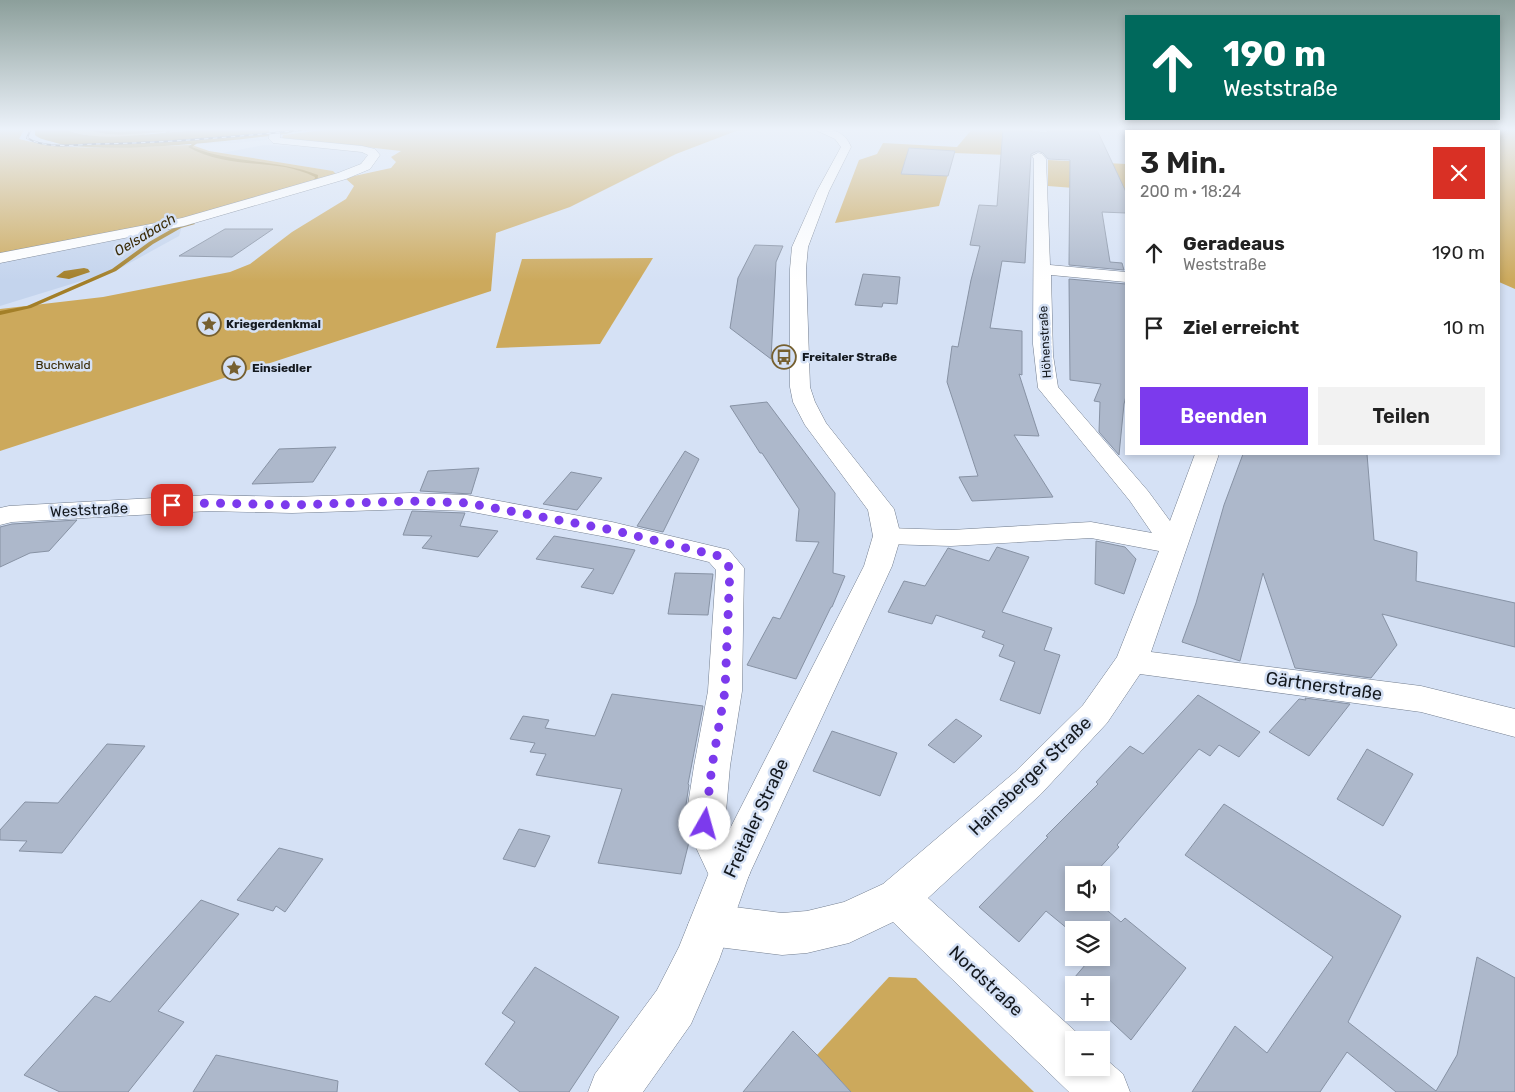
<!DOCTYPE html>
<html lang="de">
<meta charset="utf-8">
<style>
body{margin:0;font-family:Rubik,sans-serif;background:#f2f2f2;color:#222;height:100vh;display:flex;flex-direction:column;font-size:19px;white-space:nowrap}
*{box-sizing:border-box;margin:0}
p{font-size:16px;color:#767676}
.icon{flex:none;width:28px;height:28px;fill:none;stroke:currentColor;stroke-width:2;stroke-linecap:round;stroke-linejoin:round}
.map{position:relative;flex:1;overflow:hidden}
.sheet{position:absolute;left:1125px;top:130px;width:375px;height:325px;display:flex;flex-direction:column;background:#fff;border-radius:0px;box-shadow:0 2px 8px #0003}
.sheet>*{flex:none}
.guide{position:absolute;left:1125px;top:15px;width:375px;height:105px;border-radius:0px;box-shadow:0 2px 8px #0003;background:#00695c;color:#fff;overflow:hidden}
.fabs{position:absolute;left:1065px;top:866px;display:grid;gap:10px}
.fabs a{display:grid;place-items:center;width:45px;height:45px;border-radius:0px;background:#fff;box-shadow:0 2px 8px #0003;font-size:25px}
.pin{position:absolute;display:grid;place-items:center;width:42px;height:42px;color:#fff;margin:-21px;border-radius:10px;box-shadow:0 2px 8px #0006}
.me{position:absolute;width:55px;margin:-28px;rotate:7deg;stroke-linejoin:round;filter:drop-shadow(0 0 4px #0008)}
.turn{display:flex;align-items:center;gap:18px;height:105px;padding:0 15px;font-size:22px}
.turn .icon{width:65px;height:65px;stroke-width:2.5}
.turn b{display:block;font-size:35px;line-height:42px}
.round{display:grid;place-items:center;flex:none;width:52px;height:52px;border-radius:0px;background:#f2f2f2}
.summary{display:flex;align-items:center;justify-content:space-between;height:85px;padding:0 15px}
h1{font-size:30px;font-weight:600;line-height:38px}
.cta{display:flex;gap:10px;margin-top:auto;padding:10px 15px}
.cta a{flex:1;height:58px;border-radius:0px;background:#7c3aed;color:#fff;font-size:20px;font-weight:600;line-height:58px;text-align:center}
.cta a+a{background:#f2f2f2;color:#222}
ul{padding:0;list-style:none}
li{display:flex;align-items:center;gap:15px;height:75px;padding:0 15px}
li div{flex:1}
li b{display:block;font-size:19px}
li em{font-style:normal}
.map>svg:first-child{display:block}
.built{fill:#c4d4ed}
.green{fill:#cca95c}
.water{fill:#a37f28}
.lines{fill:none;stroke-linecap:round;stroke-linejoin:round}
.stream{fill:#a37f28;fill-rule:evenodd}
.river{fill:#a37f28;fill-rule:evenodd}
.building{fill:#adb8cb;stroke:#8792a4}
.minor-casing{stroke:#737e8f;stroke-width:1}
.major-casing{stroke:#737e8f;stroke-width:1}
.minor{fill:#fff;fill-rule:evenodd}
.major{fill:#fff;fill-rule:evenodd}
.rail-casing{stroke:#393f48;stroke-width:2}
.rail{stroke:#d5e1f5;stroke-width:1;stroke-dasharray:4.5;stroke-linecap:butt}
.route{stroke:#7c3aed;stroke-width:9;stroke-dasharray:0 16.2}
.labels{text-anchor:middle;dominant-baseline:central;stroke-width:5;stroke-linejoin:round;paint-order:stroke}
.far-poi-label{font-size:12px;font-weight:bold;fill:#14191f;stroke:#d5e1f5;text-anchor:start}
.far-street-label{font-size:12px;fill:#14191f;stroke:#d5e1f5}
.far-park-label{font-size:12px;fill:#382903;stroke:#d5e1f5}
.far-water-label{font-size:14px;font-style:italic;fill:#3a2b05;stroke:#d5e1f5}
.street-label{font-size:15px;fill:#14191f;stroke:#d5e1f5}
.near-street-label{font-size:18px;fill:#14191f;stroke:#d5e1f5}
</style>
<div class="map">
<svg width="1515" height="1092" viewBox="0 0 1515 1092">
<rect width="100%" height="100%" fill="#d5e1f5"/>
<g class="built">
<path d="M25 128H35V135L55 143 97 144 192 139 307 128H341L268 137 267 140 234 143 77 147 37 144 19 139Z"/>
<path d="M264 145 345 148 363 152 368 159 358 166 336 176 333 171 222 153Z"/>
<path d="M183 223 179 236 117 270 0 306V260Z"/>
</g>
<g class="green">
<path d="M0 128H25L19 139C69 153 139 146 192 145L209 151 333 171 336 174 196 216 0 255Z"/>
<path d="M65 128H210C193 132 173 131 156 133 149 133 143 135 138 137 126 141 74 136 65 128Z"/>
<path d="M341 128H769L736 131 676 154 570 207 496 233 491 291 0 451V309L103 297 230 272 250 264 292 232 346 199 354 186 345 178 391 168 396 162 391 157 401 151 348 145 296 143 282 138 283 135Z"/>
<path d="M973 128H1033L1031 134 1008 155 954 153 939 206 835 223 859 160 877 154 883 143 957 147Z"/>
<path d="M1160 128H1515V289L1499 282V131H1164Z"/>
<path d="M1048 160 1126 164V192L1048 186Z"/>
<path d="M653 258 600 344 496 348 522 259Z"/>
<path d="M889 977 916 978 1034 1092H851L817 1055Z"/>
</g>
<g class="water">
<path d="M35 128H65C88 147 233 132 268 128L267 132C229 135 57 156 35 135Z"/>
<path d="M84 268 88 269 90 272 69 279 56 277 64 271Z"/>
</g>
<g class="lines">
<g class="stream">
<path d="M84 128 116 132 171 130 164 140 162 139 167 131C141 133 109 139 84 128Z"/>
<path d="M214 134V136L203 139 192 147C233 164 278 159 318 175L317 186 309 188V186L313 185 315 177C305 172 295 169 285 167 253 162 217 164 188 147L201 137Z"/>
<path d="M193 222 195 224 181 228 153 244 116 271 31 308 0 315V311L27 306 112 269 149 242 177 226Z"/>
</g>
<path class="river" d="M38 128H58V130C94 142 136 135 173 132 214 129 255 125 296 128L293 132 286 134C256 137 36 167 38 128Z"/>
</g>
<g class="building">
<path d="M1052 128H1096L1126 192V213L1102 212 1110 262 1122 263 1124 270 1069 265 1070 160 1048 159 1043 153 1038 151 1031 154 1025 263 1002 261 990 328 1022 331V375L1019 374 1039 436 1014 435 1053 497 972 501 959 477 978 476 947 382 952 346 958 347 971 280 980 246 970 245 979 205 997 206 1003 129 1048 133 1047 130 1053 131Z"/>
<path d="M909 148 955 151 948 176 901 174Z"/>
<path d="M225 229H273L232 257 179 256Z"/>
<path d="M755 245 783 246 776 262 771 359 730 328 738 278Z"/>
<path d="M863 274 900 277 897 304 883 303 882 307 855 305Z"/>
<path d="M1069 279 1126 284V396L1124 404 1119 455 1099 432 1100 402 1094 401 1101 384 1070 380Z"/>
<path d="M767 402 835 493 833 573 845 576 832 607H831L796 679 747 665 773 617 780 619 819 542 796 541 799 509 762 453H760L730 406Z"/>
<path d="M336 447 313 482 252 484 279 449Z"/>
<path d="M685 451 699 459 663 532 637 526Z"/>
<path d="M1243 454H1367L1374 540 1417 552 1416 581 1515 603V647L1382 614 1397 645 1371 678 1295 668 1263 573 1240 661 1182 642 1196 603 1224 505Z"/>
<path d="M479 468 471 494 420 491 428 471Z"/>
<path d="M571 472 602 478 577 510 543 504Z"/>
<path d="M412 511 465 513 460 526 498 531 478 557 422 548 432 536 403 535Z"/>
<path d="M77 520 49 551 30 553 0 567V527L12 524Z"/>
<path d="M554 536 635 550 613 594 581 587 594 569 536 559Z"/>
<path d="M1096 541 1125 547 1136 559 1124 594 1095 584Z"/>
<path d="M997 547 1029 557 1002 612 1052 628 1044 650 1060 655 1040 714 1000 700 1015 662 999 656 1004 645 982 637 985 631 936 615 932 624 888 612 904 581 925 586 948 548 989 561Z"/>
<path d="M675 573 713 574 708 615 668 614Z"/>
<path d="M612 694 703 706 688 784 689 785 683 824 690 838 681 874 598 863 622 789 536 775 546 754 530 752 535 743 510 739 523 716 549 720 545 728 595 736Z"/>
<path d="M1198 695 1260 732 1239 757 1219 745 1210 756 1199 749 1117 845 1119 847 1093 875H1074V902H1097L1121 922 1125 918 1186 968 1131 1040 1101 1012V985H1074V988L1069 984 1091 958H1101V930H1074V934L1046 911 1019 942 979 907 1048 837 1046 836 1098 784 1096 782 1130 746 1143 754Z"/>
<path d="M1305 698 1350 704 1309 756 1269 732 1299 699 1306 700Z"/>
<path d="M956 719 982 736 954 763 928 745Z"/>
<path d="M832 731 897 753 880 796 813 771Z"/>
<path d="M107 744 145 746 62 853 19 851 27 841 0 840V830L25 802 58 803Z"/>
<path d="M1367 749 1413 774 1383 826 1337 799Z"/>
<path d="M1224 804 1401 916 1348 1022 1436 1091 1457 1055 1477 957 1515 978V1092H1396L1347 1052 1320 1092H1192L1235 1026 1267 1053 1333 957 1185 855Z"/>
<path d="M519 829 550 836 535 867 503 859Z"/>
<path d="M279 848 323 859 285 912 276 906 273 911 237 900Z"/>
<path d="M201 900 239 914 158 1011 184 1022 128 1092H60L24 1075 95 996 110 1002Z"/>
<path d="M535 967 619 1017 569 1092H520L485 1064 515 1022 502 1013Z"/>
<path d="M793 1031 817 1055 851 1092H743Z"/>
<path d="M216 1055 338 1081 337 1092H193Z"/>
</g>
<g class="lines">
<g class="minor-casing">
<g id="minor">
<path d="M270 128H280V138L362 146 375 149 380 155 370 169 346 179 184 226 0 263V253L182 218 338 173 361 164 368 155 362 152 273 143 269 139Z"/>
<path d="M1038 153 1042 154 1046 159 1050 265 1126 272V282L1051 275 1053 355 1058 387 1148 491 1170 521 1195 454H1219L1151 652 1421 686 1515 709V737L1421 712 1140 674 1107 723 1041 794 928 898 1085 1040H1074V1068H1101V1055L1123 1074 1130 1092H1069L893 922 849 943 807 953 782 955 710 946 695 940 688 925 695 910 710 904 782 913 807 911 844 902 883 884 1015 772 1083 705 1117 657 1159 551 1091 538 951 546 887 544 877 542 873 536 877 530 887 528 951 530 1091 522 1152 533 1130 501 1038 388 1033 344 1034 159 1032 156Z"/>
<path d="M411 493 467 495 612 522 729 550 744 568 742 691 730 766 725 823 750 873 744 886 729 892 714 886 685 824 694 766 708 691 716 570 709 562 612 538 467 511 411 509 292 513 209 511 12 522 0 525V508L9 506 209 495 292 497Z"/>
</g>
</g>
<g class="major-casing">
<path id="major" d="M811 128C827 127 845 130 851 147L829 191 808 247 806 269 810 387 815 402 826 423 894 509 901 536 892 566 749 875 719 960 691 1024 643 1092H588L595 1074 657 990 679 947 714 860 864 566 873 536 868 510 805 425 793 402 790 387V269L792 247 817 191 841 147 835 139Z"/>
</g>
<use href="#minor" class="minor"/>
<use href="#major" class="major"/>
<g class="rail-casing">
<path id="rail" d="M31 128 27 138C45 149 74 145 95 144 171 143 246 136 321 128"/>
</g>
<use href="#rail" class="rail"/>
</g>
<linearGradient id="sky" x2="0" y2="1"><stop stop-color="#8c9f9b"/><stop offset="0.46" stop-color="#ecf2fa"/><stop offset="1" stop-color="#ecf2fa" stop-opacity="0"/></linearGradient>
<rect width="1515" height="281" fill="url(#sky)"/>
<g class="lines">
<path class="route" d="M172 505 209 503 292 505 411 501 467 503 612 530 719 556 730 568 725 691 712 766 705 824"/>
</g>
<defs>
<g id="sight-ring" transform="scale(1.25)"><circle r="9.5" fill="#d5e1f5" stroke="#766030" stroke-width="1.5"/><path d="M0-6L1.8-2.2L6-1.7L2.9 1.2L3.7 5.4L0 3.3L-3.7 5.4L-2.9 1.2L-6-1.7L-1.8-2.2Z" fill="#766030"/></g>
<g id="bus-ring" transform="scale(1.25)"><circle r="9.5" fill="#d5e1f5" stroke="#766030" stroke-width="1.5"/><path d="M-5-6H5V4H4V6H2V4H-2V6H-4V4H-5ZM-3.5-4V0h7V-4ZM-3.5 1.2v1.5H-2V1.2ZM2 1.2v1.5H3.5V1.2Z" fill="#766030"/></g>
</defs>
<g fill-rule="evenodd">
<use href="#sight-ring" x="209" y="324"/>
<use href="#bus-ring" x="784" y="357"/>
<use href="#sight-ring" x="234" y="368"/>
</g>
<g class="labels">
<g class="far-poi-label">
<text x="226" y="324">Kriegerdenkmal</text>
<text x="802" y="357">Freitaler Straße</text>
<text x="252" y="368">Einsiedler</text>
</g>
<g class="far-street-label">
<text transform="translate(1045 342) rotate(-93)">Höhenstraße</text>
</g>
<g class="far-park-label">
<text x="63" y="365">Buchwald</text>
</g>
<g class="far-water-label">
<text transform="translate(145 235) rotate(-31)">Oelsabach</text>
</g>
<g class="street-label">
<text transform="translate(89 510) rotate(-3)">Weststraße</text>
</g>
<g class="near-street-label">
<text transform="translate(1324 686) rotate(8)">Gärtnerstraße</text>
<text transform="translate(1030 776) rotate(-44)">Hainsberger Straße</text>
<text transform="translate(756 818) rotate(-65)">Freitaler Straße</text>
<text transform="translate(986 981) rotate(43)">Nordstraße</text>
</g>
</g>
</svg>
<div class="fabs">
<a><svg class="icon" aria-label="sound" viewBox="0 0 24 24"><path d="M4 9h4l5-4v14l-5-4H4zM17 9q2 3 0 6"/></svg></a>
<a><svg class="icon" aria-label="layers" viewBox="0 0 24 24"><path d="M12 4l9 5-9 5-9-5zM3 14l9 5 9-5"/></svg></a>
<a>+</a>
<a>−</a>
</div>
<div class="pin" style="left:172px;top:505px;background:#d93025"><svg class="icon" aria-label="arrive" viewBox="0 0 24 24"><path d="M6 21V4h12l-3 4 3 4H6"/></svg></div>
<svg class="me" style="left:705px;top:824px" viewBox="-20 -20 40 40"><circle r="19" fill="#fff"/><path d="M0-13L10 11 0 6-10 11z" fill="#7c3aed"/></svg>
<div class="guide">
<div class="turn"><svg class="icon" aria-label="ahead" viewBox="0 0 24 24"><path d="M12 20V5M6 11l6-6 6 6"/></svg><div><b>190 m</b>Weststraße</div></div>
</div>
<section class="sheet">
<div class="summary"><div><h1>3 Min.</h1><p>200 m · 18:24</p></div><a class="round" style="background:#d93025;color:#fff"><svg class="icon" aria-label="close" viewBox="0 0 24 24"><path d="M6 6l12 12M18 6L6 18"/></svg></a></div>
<ul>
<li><svg class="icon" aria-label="ahead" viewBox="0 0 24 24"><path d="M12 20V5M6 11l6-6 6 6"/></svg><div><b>Geradeaus</b><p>Weststraße</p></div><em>190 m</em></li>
<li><svg class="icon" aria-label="arrive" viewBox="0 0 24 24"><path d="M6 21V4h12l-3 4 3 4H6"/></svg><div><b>Ziel erreicht</b></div><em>10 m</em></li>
</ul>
<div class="cta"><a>Beenden</a><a>Teilen</a></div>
</section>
</div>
